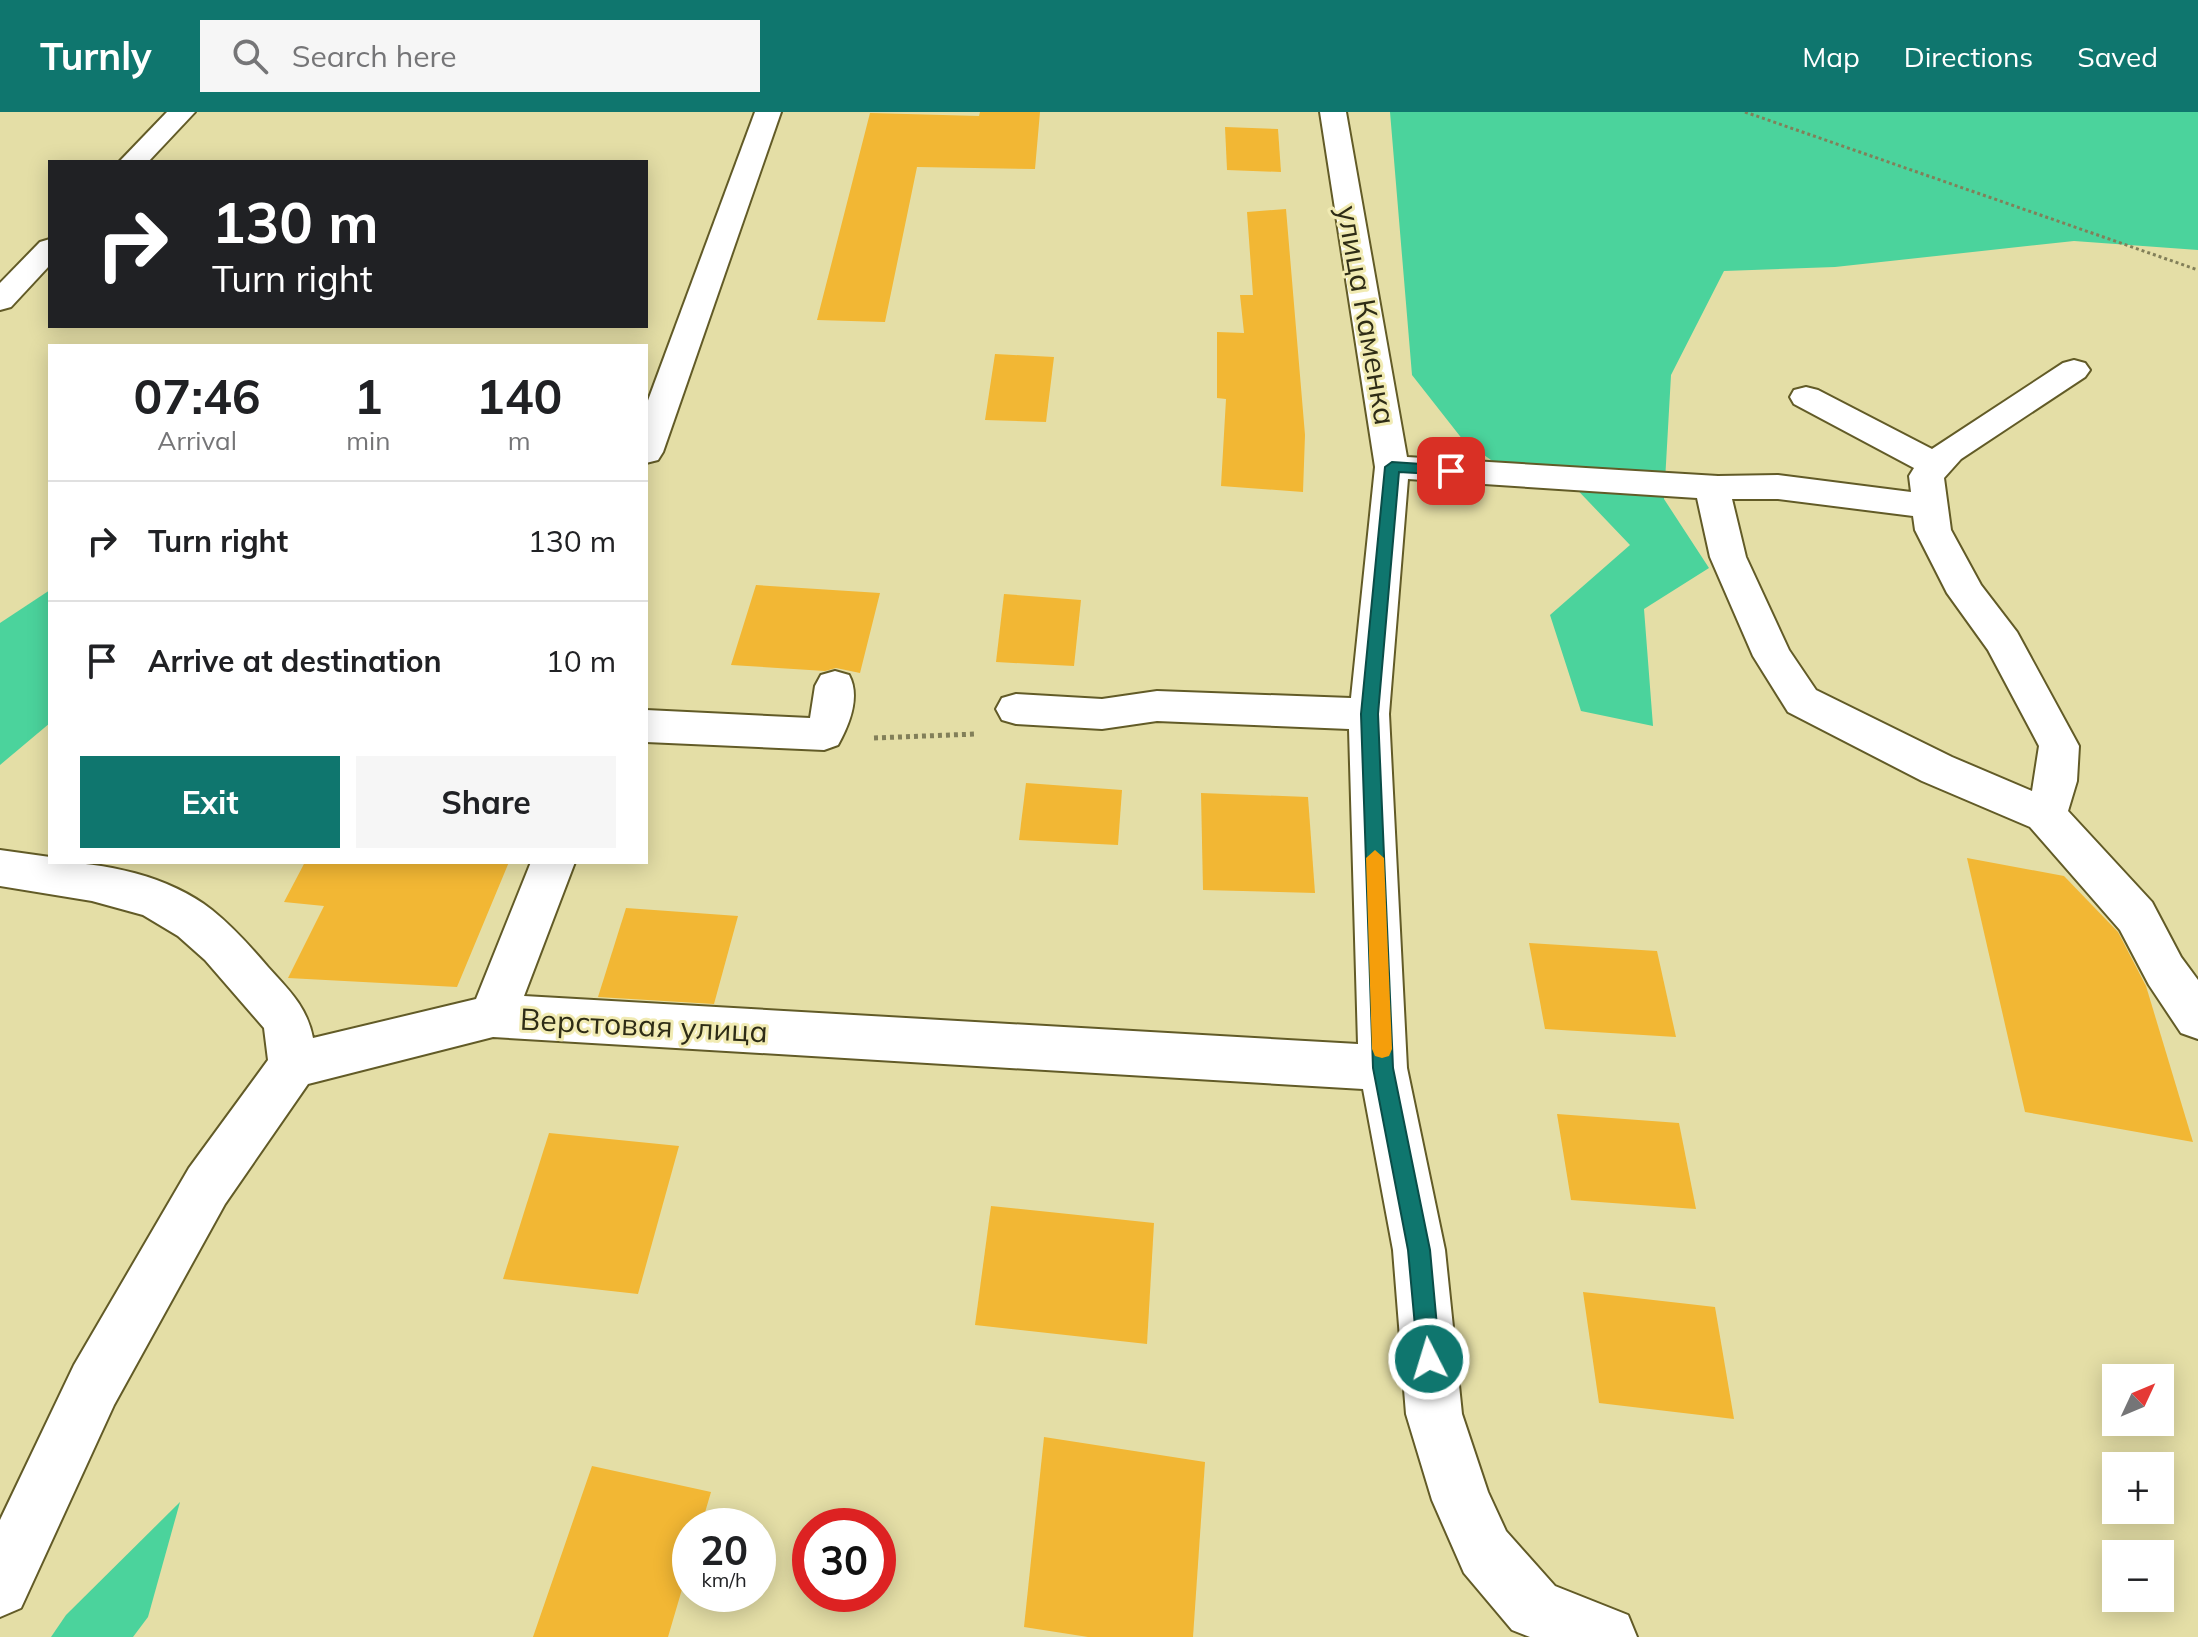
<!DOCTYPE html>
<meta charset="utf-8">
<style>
body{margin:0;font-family:Mulish,sans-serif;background:#f6f6f6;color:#202124;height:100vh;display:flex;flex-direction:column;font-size:30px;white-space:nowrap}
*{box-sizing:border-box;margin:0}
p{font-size:26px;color:#757577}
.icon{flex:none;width:44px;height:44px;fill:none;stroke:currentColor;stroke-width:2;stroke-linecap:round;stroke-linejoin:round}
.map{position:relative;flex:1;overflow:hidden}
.sheet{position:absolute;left:48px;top:232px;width:600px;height:520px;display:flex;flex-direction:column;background:#fff;border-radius:0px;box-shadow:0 4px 20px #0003}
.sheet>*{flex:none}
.guide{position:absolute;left:48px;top:48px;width:600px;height:168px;border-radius:0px;box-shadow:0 4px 20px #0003;background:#202124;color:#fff;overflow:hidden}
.needle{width:52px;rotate:46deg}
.controls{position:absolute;left:2102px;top:1252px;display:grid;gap:16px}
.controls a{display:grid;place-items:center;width:72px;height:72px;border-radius:0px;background:#fff;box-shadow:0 4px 20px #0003;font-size:40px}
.speed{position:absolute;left:672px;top:1396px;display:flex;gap:16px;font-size:40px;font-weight:700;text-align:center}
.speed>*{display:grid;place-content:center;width:104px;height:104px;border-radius:50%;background:#fff;box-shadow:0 4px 20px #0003;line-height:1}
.speed small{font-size:20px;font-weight:400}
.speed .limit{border:12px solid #d22;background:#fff;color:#111}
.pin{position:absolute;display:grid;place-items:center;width:68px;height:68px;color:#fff;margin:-34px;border-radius:16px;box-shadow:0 4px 12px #0006}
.me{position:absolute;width:88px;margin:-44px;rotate:355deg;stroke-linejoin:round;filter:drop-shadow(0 0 6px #0008)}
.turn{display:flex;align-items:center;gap:28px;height:168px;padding:0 32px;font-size:36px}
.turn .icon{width:104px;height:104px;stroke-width:2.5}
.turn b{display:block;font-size:56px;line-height:68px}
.eta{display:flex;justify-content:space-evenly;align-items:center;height:136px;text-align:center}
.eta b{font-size:48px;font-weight:700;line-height:56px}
.action{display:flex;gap:16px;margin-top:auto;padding:16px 32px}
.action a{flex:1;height:92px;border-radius:0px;background:#0f766e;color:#fff;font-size:32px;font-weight:700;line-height:92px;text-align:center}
.action a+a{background:#f6f6f6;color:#202124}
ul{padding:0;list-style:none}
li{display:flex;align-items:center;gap:24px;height:120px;padding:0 32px;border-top:2px solid #e0e0e0}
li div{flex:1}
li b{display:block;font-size:30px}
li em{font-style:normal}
header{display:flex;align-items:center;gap:48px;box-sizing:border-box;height:112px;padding:0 40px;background:#0f766e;color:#fff}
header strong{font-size:38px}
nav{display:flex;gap:44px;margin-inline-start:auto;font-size:28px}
.search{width:560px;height:72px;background:#f6f6f6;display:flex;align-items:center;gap:20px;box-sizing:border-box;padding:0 28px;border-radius:0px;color:#757577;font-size:30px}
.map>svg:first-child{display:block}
.green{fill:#4bd39c}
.building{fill:#f2b734}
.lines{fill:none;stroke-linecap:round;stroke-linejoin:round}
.minor-casing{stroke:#625b27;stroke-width:4}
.path-far1{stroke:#827f59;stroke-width:3;stroke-dasharray:3 3;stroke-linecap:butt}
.path{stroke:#827f59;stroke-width:5;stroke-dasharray:4 4;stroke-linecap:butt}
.minor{fill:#fff;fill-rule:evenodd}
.route{fill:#0f766e;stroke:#0a4d48;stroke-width:2}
.slow{fill:#f59e0b}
.labels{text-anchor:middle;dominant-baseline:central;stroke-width:6;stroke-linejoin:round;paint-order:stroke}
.street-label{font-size:30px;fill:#2e2c16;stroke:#f1ebb3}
</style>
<header>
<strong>Turnly</strong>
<div class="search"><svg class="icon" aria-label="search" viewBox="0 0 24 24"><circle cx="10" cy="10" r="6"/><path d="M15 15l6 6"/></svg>Search here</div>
<nav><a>Map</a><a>Directions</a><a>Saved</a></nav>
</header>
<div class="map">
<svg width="2198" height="1525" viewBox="0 0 2198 1525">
<rect width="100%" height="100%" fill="#e4dea6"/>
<g class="green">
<path d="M1390 0H2198V138L2074 129 1835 155 1724 159 1671 263 1664 387 1709 456 1644 497 1653 614 1581 599 1550 503 1630 433 1566 366 1526 373 1463 328 1412 263Z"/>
<path d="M50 478V611L0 653V511Z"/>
<path d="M180 1390 148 1505 133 1525H51L66 1503Z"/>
</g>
<g class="building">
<path d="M980 0H1040L1035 57 917 55 885 210 817 208 870 1 979 4Z"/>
<path d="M1225 15 1278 17 1281 60 1227 58Z"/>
<path d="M1286 97 1305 323 1303 380 1221 374 1226 287 1217 286V220L1244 221 1240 183H1253L1247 100Z"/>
<path d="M995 242 1054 245 1046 310 985 308Z"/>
<path d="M756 473 880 481 860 561 836 556 825 559 731 553Z"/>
<path d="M1004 482 1081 488 1074 554 996 550Z"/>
<path d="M1026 671 1122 678 1118 733 1019 728Z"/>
<path d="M1201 681 1308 685 1315 781 1203 778Z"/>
<path d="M1967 746 2064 764 2118 820 2146 874 2193 1030 2025 1000Z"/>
<path d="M305 750H509L457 875 288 866 324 794 284 790Z"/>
<path d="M626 796 738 804 714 892 598 885Z"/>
<path d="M1529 831 1657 839 1676 925 1545 917Z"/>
<path d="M1557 1002 1679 1011 1696 1097 1571 1088Z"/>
<path d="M549 1021 679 1034 638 1182 503 1167Z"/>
<path d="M991 1094 1154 1111 1147 1232 975 1213Z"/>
<path d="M1583 1180 1715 1195 1734 1307 1599 1291Z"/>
<path d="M1044 1325 1205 1350 1193 1525H1088L1024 1515Z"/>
<path d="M592 1354 711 1380 701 1414H690V1450L668 1525H533Z"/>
</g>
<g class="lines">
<g class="minor-casing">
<g id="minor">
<path d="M167 0H195L148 50H119Z"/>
<path d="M755 0H781L663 340 658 348 646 351V294Z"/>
<path d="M1320 0H1346L1407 345 1718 364 1778 363 1911 380 1909 364 1914 356 1794 292 1790 285 1794 278 1806 275 1818 278 1932 337 2063 251 2074 248 2085 251 2090 258 2085 265 1961 347 1944 366 1951 418 1981 473 2017 520 2079 634 2077 669 2068 699 2152 790 2181 845 2198 868V927L2181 921 2149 873 2120 818 2030 715 1922 669 1788 600 1753 544 1710 445 1697 386 1408 367 1389 602 1407 956 1445 1138 1462 1302 1488 1380 1506 1419 1555 1474 1628 1503 1637 1525H1530L1512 1518 1464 1461 1432 1388 1406 1302 1393 1138 1363 977 493 925 308 972 225 1092 114 1293 21 1496 0 1505V1408L74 1253 189 1056 268 948 264 916 205 848 178 824 143 803 92 789 0 774V738L50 745V750C104 750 169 764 212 798 233 815 251 835 268 855 289 878 307 895 313 926L476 887 531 750H575L524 884 1358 932 1349 617 1157 609 1102 617 1016 612 1002 608 996 597 1002 586 1016 582 1102 587 1157 579 1351 586 1375 355ZM1732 387H1778L1913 404 1915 418 1947 481 1988 538 2039 634 2032 679 1952 645 1816 578 1789 538 1746 445Z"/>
<path d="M50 127V153L11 195 0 198V171L40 130Z"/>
<path d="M835 559 849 563C861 585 849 613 838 633L824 638 646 630V598L810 606 815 574 821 563Z"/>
</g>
</g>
<path class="path-far1" d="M1745 0 2198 158"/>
<path class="path" d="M874 626 976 622"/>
<use href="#minor" class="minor"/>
</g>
<path class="route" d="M1392 350 1451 354 1459 359 1451 363 1399 360 1378 602 1393 956 1430 1138 1440 1247 1437 1255 1429 1258 1421 1255 1418 1247 1408 1138 1373 956 1361 602 1385 355Z"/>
<path class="slow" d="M1375 738 1384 746 1392 937 1389 944 1382 946 1375 944 1372 937 1366 746Z"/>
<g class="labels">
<g class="street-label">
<text transform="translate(1367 203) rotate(80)">улица Каменка</text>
<text transform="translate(644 913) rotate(3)">Верстовая улица</text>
</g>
</g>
</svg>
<div class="controls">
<a><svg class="needle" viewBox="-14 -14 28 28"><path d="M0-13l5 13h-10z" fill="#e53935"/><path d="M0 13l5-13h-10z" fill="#757577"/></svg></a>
<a>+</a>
<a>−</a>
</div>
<div class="speed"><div>20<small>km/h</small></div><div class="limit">30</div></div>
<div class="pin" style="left:1451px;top:359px;background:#d93025"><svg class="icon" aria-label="arrive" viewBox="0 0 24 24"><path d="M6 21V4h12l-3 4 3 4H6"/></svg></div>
<svg class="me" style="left:1429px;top:1247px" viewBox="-20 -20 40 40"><circle r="17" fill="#0f766e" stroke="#fff" stroke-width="3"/><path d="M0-11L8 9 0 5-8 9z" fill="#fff"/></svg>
<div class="guide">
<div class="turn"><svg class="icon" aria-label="right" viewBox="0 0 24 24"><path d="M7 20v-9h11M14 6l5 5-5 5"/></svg><div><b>130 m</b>Turn right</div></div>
</div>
<section class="sheet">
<div class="eta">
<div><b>07:46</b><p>Arrival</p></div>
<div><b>1</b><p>min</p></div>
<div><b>140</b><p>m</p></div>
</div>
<ul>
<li><svg class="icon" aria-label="right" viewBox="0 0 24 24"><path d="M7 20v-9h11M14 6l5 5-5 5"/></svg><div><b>Turn right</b></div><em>130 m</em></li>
<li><svg class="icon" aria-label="arrive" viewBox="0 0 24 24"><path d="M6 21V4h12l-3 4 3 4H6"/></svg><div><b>Arrive at destination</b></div><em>10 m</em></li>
</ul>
<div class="action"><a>Exit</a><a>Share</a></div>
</section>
</div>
